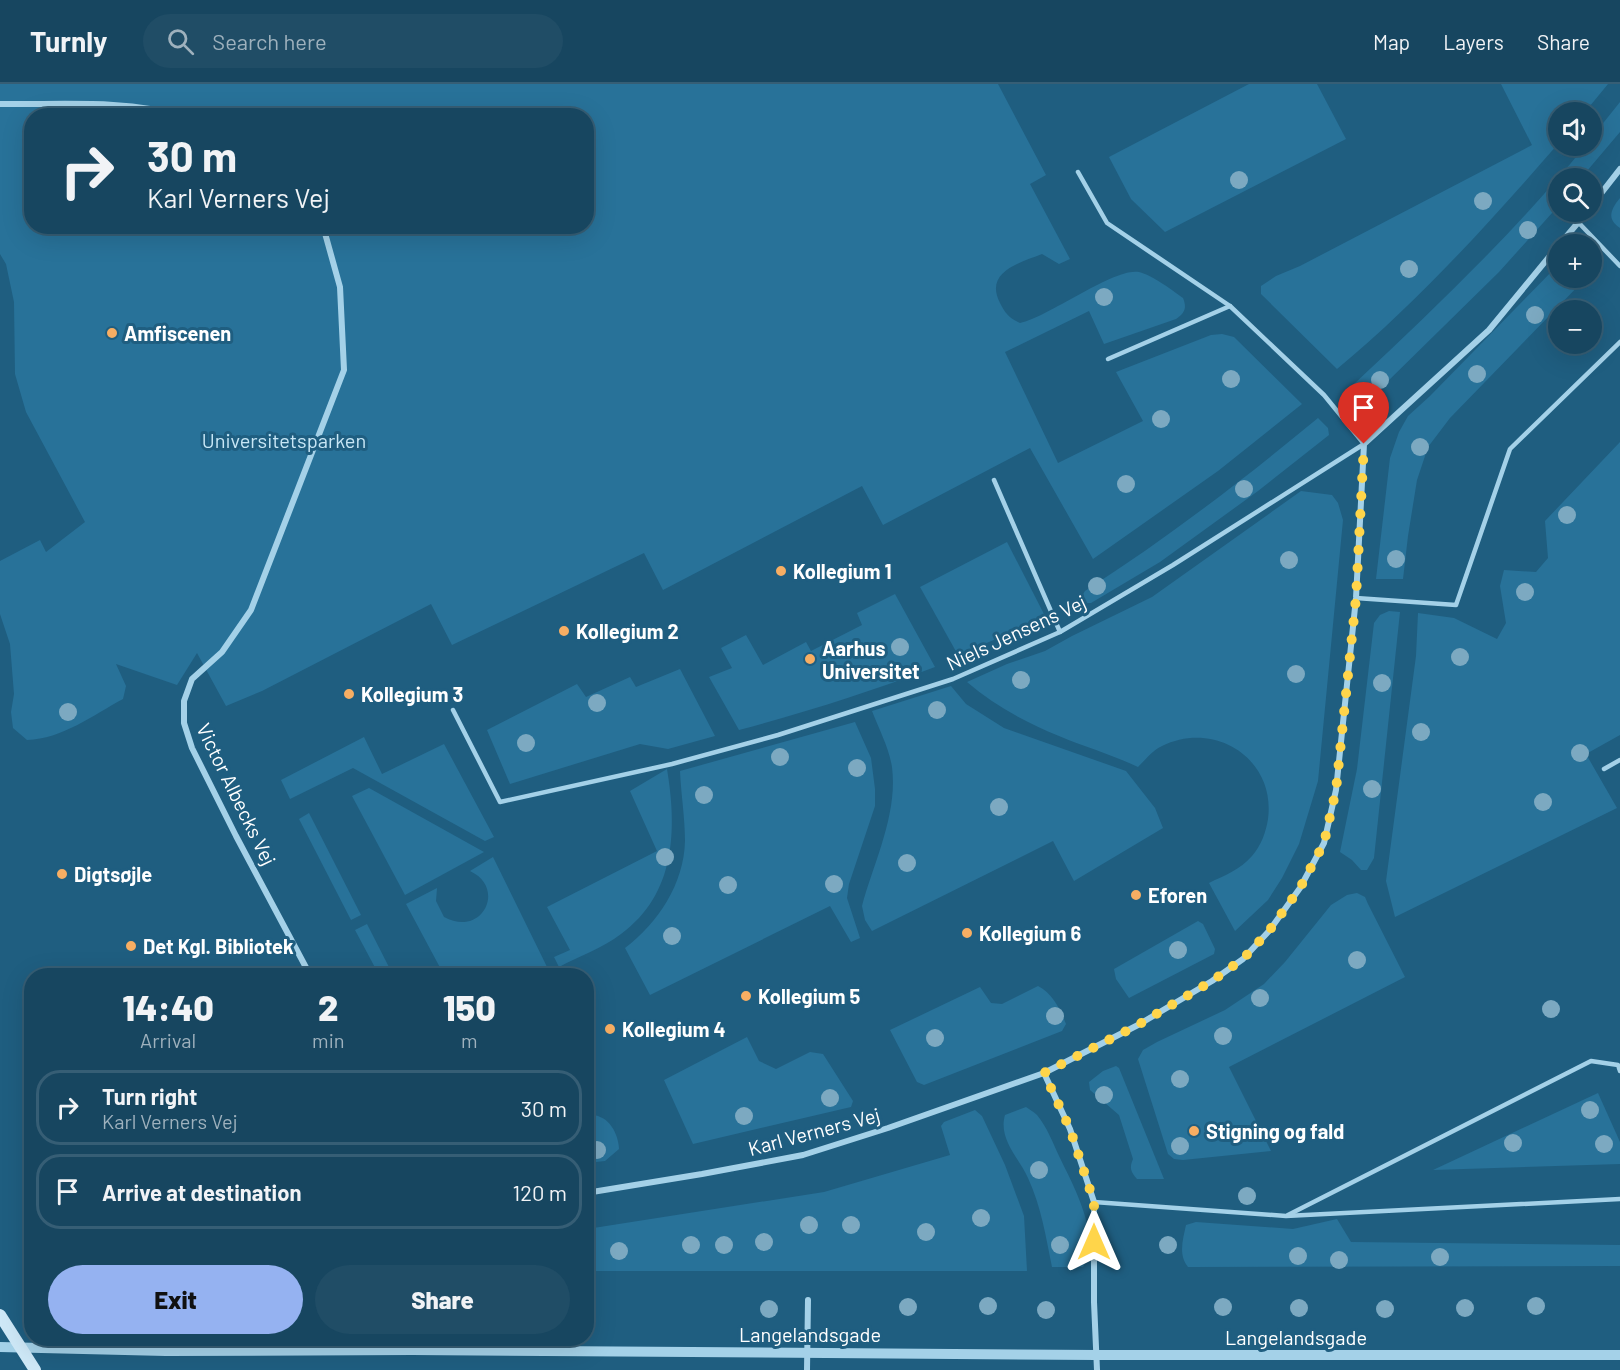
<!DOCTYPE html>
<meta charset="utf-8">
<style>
body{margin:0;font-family:Barlow,sans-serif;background:#204d66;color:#f1f3f6;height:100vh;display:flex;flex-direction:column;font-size:22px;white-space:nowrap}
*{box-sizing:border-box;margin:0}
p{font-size:20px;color:#9eb1bd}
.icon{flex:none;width:33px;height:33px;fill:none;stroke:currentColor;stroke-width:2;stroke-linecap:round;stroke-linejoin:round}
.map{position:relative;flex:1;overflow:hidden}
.side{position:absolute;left:24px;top:884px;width:570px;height:378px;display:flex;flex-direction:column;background:#174660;border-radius:24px;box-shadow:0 6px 24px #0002,0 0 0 2px #365e75}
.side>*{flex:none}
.hud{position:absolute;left:24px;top:24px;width:570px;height:126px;border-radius:24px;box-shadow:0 6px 24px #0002,0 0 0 2px #365e75;background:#174660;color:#f1f3f6;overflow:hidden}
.fabs{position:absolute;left:1548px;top:18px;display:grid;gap:12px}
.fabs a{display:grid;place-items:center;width:54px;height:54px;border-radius:50%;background:#174660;box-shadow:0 6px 24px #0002,0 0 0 2px #365e75;font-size:30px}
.pin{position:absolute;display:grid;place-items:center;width:51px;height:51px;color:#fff;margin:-62px -26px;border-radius:50% 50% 50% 0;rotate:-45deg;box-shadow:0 0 6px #0007}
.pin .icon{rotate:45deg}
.me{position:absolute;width:66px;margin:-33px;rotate:0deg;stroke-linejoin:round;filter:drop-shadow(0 0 4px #0008)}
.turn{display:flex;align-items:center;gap:21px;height:126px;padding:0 24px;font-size:27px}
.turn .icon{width:78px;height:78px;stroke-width:2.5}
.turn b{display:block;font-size:42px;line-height:51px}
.eta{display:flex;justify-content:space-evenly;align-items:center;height:102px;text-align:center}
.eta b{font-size:36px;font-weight:800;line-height:42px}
.cta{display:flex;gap:12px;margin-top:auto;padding:12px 24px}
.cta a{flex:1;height:69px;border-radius:36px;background:#95b2f1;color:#111;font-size:24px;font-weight:800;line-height:69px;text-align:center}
.cta a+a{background:#204d66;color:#f1f3f6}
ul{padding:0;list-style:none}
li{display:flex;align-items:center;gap:18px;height:75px;margin:0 12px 9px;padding:0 12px;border:3px solid #365e75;border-radius:24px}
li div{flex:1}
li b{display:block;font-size:22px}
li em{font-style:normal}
header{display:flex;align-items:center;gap:36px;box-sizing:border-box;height:84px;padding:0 30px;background:#174660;border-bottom:2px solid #365e75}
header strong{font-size:28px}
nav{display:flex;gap:33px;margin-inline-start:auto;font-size:21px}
.search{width:420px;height:54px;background:#204d66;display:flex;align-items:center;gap:15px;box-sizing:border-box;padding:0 21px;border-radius:33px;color:#9eb1bd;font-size:22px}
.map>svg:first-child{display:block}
.green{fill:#287299;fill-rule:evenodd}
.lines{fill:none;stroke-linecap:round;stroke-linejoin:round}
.service{stroke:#a4d1e8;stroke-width:4.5}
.minor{stroke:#a4d1e8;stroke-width:6}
.tertiary{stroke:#a4d1e8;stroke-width:10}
.secondary{stroke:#cee8f7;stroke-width:12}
.tree{fill:#7ca9c1}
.route{stroke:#ffd54a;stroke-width:10;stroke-dasharray:0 18}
.poi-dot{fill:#f7ae63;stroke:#1f5e80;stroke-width:2}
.labels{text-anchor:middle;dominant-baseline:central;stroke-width:6;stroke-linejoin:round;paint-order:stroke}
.poi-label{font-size:20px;font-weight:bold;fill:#fff;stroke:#1f5e80;text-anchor:start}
.park-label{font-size:20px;fill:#c8e7f6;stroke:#1f5e80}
.street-label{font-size:20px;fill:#fff;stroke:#1f5e80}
</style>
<header>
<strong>Turnly</strong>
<div class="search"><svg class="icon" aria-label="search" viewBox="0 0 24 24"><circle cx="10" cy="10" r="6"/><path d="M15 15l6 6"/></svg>Search here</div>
<nav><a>Map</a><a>Layers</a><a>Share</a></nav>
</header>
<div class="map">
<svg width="1620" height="1286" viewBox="0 0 1620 1286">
<rect width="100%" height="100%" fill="#1f5e80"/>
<g class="green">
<path d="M0 0H998L1046 91 1030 100 1070 175 1059 180 1042 170C1019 179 984 188 1000 219 1005 229 1009 234 1020 239 1050 232 1115 183 1139 188 1152 191 1172 206 1183 214 1187 224 1185 229 1176 235L1104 260 1089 227 1005 268 1058 379 1143 337 1116 288 1211 251 1222 250 1234 253 1302 320 1218 387 1093 475 1030 364 883 441 862 402 663 506 644 469 452 561 431 520 262 607 226 622 197 569 177 601 116 580 126 602 123 615C93 631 62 655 27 656L13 644 11 628 14 610 10 560 0 530V477L40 456 46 468 85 438 26 328 15 290 14 218 6 180 0 170ZM32 32H586V142H32Z"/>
<path d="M1249 0H1317L1346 55 1165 148 1131 115 1109 73Z"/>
<path d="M1501 0H1608L1585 28H1558V60C1489 139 1418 218 1337 285L1261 210V202L1276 192 1300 182 1532 61Z"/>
<path d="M1620 18V48L1581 94H1558V121L1552 129 1499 188 1386 299 1367 313 1354 300C1435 224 1515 148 1585 62H1592V53Z"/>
<path d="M1620 114V144C1606 135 1611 125 1620 114Z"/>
<path d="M1558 181V194H1586L1450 334 1428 363 1417 396 1408 452 1403 495H1376L1390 374 1399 348 1408 332 1430 312Z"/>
<path d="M1318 334 1328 344 1329 351 1258 407 1160 478 1091 519H1086L1082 512 1085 507C1166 455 1243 396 1318 334Z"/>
<path d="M1620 358V651L1586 670 1617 724 1395 833 1386 797 1416 572 1418 529 1454 534 1497 555 1506 539 1500 502 1504 486 1536 488 1548 474 1545 437Z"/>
<path d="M1301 407 1332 411 1338 419 1343 436 1318 697 1299 760 1282 794 1268 816 1235 847 1209 799C1225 791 1240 786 1252 772 1261 762 1266 748 1268 735 1276 675 1215 636 1162 662 1153 666 1145 676 1138 683 1113 671 1085 663 1059 652 1026 639 994 621 967 598L1007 580 1045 567 1072 552 1152 513Z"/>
<path d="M1007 458 1046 534 958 571 920 503Z"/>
<path d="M895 510 935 583C870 608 806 628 739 646L709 593 732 584 721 564 746 551 763 581 806 558 811 567 862 541 857 529Z"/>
<path d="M1389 527 1400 528 1374 774 1367 786H1361L1352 776 1340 768 1357 685 1374 539 1380 531Z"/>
<path d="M680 585 715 652 668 665 640 660 510 700 487 646 577 600 586 613 630 593 636 603Z"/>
<path d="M951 602 966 620 1004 644 1126 687 1155 724 1163 744 1074 797 1053 757 872 847 865 836 862 822C874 778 898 730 892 683 889 664 879 645 872 627Z"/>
<path d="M855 638 871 674 875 705V722L849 800 847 814 860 854 851 858 830 822 650 911 625 864C658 839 684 800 685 757 685 734 681 710 680 687Z"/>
<path d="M364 653 382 690 444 660 494 753 485 757 353 684 290 715 281 696Z"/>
<path d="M667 685C677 745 676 810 621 850 603 864 579 872 559 883L554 873 570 866 547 823 657 767 630 707Z"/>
<path d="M369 704 484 768 405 811 352 712Z"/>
<path d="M309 729 361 831 351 836 299 735Z"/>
<path d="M493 773 550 889 546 891H444L406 820 437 804 436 817 444 833C482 854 507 804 470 787Z"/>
<path d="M1357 809 1365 813 1368 820 1405 893 1229 983 1271 1067 1183 1076 1174 1075 1168 1070 1138 975 1143 966 1157 958 1225 926 1264 900 1285 878 1331 821 1347 811Z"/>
<path d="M1198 837 1203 840 1215 865 1214 870 1129 914 1116 895 1114 885Z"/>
<path d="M367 840 393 891H379L355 846Z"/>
<path d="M1038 902C1053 910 1060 925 1066 940L1062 947 924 1001 917 998 890 946 980 903 991 919 1002 920Z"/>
<path d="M747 953 759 977 776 985 810 968 823 970 853 1017 851 1023 693 1060 664 996Z"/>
<path d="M1116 982 1119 984 1164 1095H1137C1131 1088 1129 1084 1133 1075L1119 1031 1090 1006 1089 998 1103 987Z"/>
<path d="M1598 1009 1620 1058V1080L1433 1086Z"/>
<path d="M1026 1023C1029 1025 1034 1028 1037 1031 1047 1043 1053 1059 1059 1072 1073 1101 1102 1152 1083 1183H1052C1046 1153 1041 1122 1028 1094 1019 1074 998 1055 1005 1031Z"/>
<path d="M975 1026 982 1032 1005 1081 1024 1132 1027 1187H587V1145L824 1108 950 1071 941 1042 944 1038Z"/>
<path d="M592 1031C609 1032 618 1049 619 1065L605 1077 587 1079V1034Z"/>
<path d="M1337 1135 1351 1158 1620 1161V1182L1188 1183C1178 1171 1183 1155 1186 1141L1196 1138 1293 1145Z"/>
</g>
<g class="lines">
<g class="service">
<path d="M1578 138 1620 182"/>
<path d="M1108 275 1230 222"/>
<path d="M994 396 1060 548"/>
<path d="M1356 514 1456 521 1510 365 1620 258"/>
<path d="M453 626 500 718 672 680 778 651 953 595 1060 548 1173 481 1364 360 1324 311 1230 222 1107 139 1078 88"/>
<path d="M1604 685 1620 676"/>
<path d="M1094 1118 1286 1132 1620 1115"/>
<path d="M1288 1131 1591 977 1618 981 1620 987"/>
</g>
<g class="minor">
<path d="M0 20C60 21 124 15 182 32"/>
<path d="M1592 121 1620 85"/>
<path d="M1560 160 1587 128"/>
<path d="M310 891 236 752 192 664 184 639V617L192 595 222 568 251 526 344 286 340 203 323 142"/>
<path d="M1044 989 1070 1045 1094 1118V1218L1097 1286"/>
<path d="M586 1109 702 1090 803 1071 888 1044 1044 989 1138 941 1212 897 1243 875 1269 847 1300 804 1324 759 1336 706 1356 514 1364 360 1489 246 1558 162"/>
<path d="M807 1286 808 1216"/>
</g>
<path class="tertiary" d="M0 1263 166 1267 412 1266 1097 1271H1620"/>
<path class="secondary" d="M0 1231 35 1286"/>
</g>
<g class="tree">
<circle cx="1239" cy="96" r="9"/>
<circle cx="1483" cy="117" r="9"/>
<circle cx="1528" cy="146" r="9"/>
<circle cx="1409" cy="185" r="9"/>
<circle cx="1104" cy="213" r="9"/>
<circle cx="1535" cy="231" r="9"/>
<circle cx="1477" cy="290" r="9"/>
<circle cx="1231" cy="295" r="9"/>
<circle cx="1380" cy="296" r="9"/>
<circle cx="1161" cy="335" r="9"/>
<circle cx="1420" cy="363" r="9"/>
<circle cx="1126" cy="400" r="9"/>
<circle cx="1244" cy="405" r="9"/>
<circle cx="1567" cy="431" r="9"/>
<circle cx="1396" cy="475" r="9"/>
<circle cx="1289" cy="476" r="9"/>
<circle cx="1097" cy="502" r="9"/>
<circle cx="1525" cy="508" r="9"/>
<circle cx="900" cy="563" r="9"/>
<circle cx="1460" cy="573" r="9"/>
<circle cx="1296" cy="590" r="9"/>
<circle cx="1021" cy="596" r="9"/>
<circle cx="1382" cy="599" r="9"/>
<circle cx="597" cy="619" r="9"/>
<circle cx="937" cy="626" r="9"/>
<circle cx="68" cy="628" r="9"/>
<circle cx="1421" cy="648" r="9"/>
<circle cx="526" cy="659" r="9"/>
<circle cx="1580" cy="669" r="9"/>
<circle cx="780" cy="673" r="9"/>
<circle cx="857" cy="684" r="9"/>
<circle cx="1372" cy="705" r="9"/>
<circle cx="704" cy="711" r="9"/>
<circle cx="1543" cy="718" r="9"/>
<circle cx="999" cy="723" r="9"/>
<circle cx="665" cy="773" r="9"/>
<circle cx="907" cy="779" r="9"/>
<circle cx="834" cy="800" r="9"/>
<circle cx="728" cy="801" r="9"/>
<circle cx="672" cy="852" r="9"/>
<circle cx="1178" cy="866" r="9"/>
<circle cx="1357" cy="876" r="9"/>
<circle cx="1260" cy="914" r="9"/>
<circle cx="1551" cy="925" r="9"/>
<circle cx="1055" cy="932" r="9"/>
<circle cx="1223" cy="952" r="9"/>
<circle cx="935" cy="954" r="9"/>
<circle cx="1180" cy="995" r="9"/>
<circle cx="1104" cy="1011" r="9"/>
<circle cx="830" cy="1014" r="9"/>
<circle cx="1590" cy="1026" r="9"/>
<circle cx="744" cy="1032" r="9"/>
<circle cx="1513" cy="1059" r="9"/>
<circle cx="1604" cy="1060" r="9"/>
<circle cx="1180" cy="1062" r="9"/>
<circle cx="597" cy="1066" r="9"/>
<circle cx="1039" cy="1086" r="9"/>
<circle cx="1247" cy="1112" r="9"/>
<circle cx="981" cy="1134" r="9"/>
<circle cx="809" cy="1141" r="9"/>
<circle cx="851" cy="1141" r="9"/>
<circle cx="926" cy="1148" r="9"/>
<circle cx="764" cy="1158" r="9"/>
<circle cx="691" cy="1161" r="9"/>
<circle cx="724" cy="1161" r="9"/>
<circle cx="1060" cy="1161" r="9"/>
<circle cx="1168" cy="1161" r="9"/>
<circle cx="619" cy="1167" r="9"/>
<circle cx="1298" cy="1172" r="9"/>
<circle cx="1440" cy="1173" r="9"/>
<circle cx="1339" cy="1176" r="9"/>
<circle cx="988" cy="1222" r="9"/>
<circle cx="1536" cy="1222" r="9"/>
<circle cx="908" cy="1223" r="9"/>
<circle cx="1223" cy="1223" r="9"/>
<circle cx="1299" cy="1224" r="9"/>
<circle cx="1465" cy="1224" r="9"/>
<circle cx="769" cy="1225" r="9"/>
<circle cx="1385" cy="1225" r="9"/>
<circle cx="1046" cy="1226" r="9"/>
</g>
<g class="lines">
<path class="route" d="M1094 1158V1118L1070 1045 1044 989 1138 941 1212 897 1243 875 1269 847 1300 804 1324 759 1336 706 1356 514 1364 360"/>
</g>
<g class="poi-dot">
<circle cx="112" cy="249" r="6"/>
<circle cx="781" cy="487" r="6"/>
<circle cx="564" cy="547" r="6"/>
<circle cx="810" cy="575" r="6"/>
<circle cx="349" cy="610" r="6"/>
<circle cx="62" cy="790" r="6"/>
<circle cx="1136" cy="811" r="6"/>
<circle cx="967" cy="849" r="6"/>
<circle cx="131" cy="862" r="6"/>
<circle cx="746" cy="912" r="6"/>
<circle cx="610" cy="945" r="6"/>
<circle cx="1194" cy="1047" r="6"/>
</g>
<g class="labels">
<g class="poi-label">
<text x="124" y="249">Amfiscenen</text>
<text x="793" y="487">Kollegium 1</text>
<text x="576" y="547">Kollegium 2</text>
<text x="822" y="564">Aarhus<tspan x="822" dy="23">Universitet</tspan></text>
<text x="361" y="610">Kollegium 3</text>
<text x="74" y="790">Digtsøjle</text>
<text x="1148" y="811">Eforen</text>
<text x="979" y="849">Kollegium 6</text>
<text x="143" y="862">Det Kgl. Bibliotek</text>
<text x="758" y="912">Kollegium 5</text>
<text x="622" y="945">Kollegium 4</text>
<text x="1206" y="1047">Stigning og fald</text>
</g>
<g class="park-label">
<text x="284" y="356">Universitetsparken</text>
</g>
<g class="street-label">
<text transform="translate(1016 548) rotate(-25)">Niels Jensens Vej</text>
<text transform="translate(237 710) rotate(64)">Victor Albecks Vej</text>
<text transform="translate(814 1047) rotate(-15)">Karl Verners Vej</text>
<text x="810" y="1250">Langelandsgade</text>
<text x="1296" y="1253">Langelandsgade</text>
</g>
</g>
</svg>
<div class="fabs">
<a><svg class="icon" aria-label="sound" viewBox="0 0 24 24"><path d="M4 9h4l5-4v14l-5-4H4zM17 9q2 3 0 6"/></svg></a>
<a><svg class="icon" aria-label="search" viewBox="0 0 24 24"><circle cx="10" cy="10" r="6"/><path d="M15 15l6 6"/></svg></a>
<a>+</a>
<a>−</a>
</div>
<div class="pin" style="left:1364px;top:360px;background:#d93025"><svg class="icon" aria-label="arrive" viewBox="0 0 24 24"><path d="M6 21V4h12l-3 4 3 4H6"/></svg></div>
<svg class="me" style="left:1094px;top:1158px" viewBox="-20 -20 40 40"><path d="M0-17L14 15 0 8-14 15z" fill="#ffd54a" stroke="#fff" stroke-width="4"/></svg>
<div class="hud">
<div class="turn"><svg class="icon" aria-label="right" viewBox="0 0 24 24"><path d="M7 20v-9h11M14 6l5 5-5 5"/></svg><div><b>30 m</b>Karl Verners Vej</div></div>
</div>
<section class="side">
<div class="eta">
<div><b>14:40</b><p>Arrival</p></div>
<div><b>2</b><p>min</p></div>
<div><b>150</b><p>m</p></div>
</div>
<ul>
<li><svg class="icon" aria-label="right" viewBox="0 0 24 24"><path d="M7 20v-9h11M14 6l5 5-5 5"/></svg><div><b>Turn right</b><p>Karl Verners Vej</p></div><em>30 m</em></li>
<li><svg class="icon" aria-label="arrive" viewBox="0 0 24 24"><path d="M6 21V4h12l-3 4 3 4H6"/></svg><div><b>Arrive at destination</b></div><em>120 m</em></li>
</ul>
<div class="cta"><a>Exit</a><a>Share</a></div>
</section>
</div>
